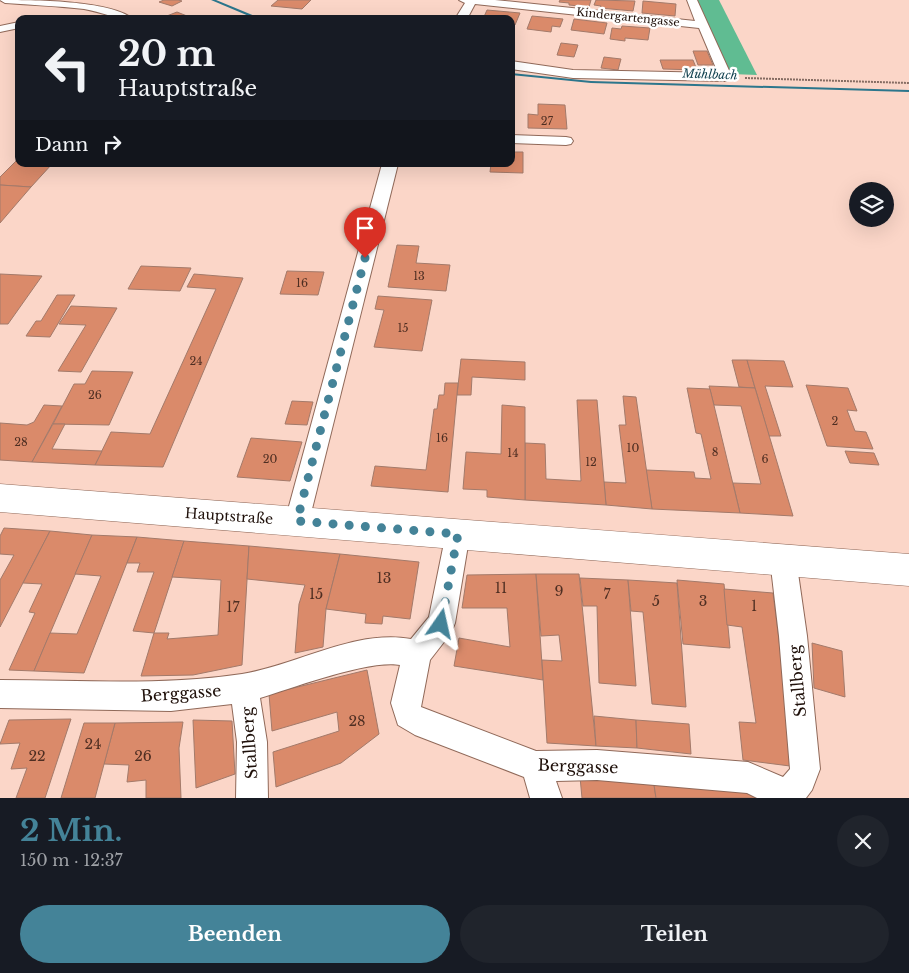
<!DOCTYPE html>
<html lang="de">
<meta charset="utf-8">
<style>
body{margin:0;font-family:"Libre Baskerville",serif;background:#20242c;color:#f1f3f6;height:100vh;display:flex;flex-direction:column;font-size:19px;white-space:nowrap}
*{box-sizing:border-box;margin:0}
p{font-size:16px;color:#9ea1a6}
.icon{flex:none;width:28px;height:28px;fill:none;stroke:currentColor;stroke-width:2;stroke-linecap:round;stroke-linejoin:round}
.map{position:relative;height:798px;overflow:hidden}
.details{display:flex;flex-direction:column;background:#171b24;flex:1}
.details>*{flex:none}
.hud{position:absolute;left:15px;top:15px;width:500px;height:152px;border-radius:10px;box-shadow:0 5px 20px #0002;background:#171b24;color:#f1f3f6;overflow:hidden}
.buttons{position:absolute;left:849px;top:182px;display:grid;gap:10px}
.buttons a{display:grid;place-items:center;width:45px;height:45px;border-radius:50%;background:#171b24;box-shadow:0 5px 20px #0002;font-size:25px}
.pin{position:absolute;display:grid;place-items:center;width:42px;height:42px;color:#fff;margin:-51px -21px;border-radius:50% 50% 50% 0;rotate:-45deg;box-shadow:0 0 5px #0007}
.pin .icon{rotate:45deg}
.me{position:absolute;width:55px;margin:-28px;rotate:11deg;stroke-linejoin:round;filter:drop-shadow(0 0 4px #0008)}
.turn{display:flex;align-items:center;gap:18px;height:105px;padding:0 20px;font-size:22px}
.turn .icon{width:65px;height:65px;stroke-width:2.5}
.turn b{display:block;font-size:35px;line-height:42px}
.then{display:flex;align-items:center;height:48px;padding:0 20px;background:#0003;gap:10px;font-size:19px}
.round{display:grid;place-items:center;flex:none;width:52px;height:52px;border-radius:26px;background:#20242c}
.overview{display:flex;align-items:center;justify-content:space-between;height:85px;padding:0 20px}
h1{font-size:30px;font-weight:700;line-height:38px;color:#448398}
.button{display:flex;gap:10px;margin-top:auto;padding:10px 20px}
.button a{flex:1;height:58px;border-radius:30px;background:#448398;color:#fff;font-size:20px;font-weight:700;line-height:58px;text-align:center}
.button a+a{background:#20242c;color:#f1f3f6}
.map>svg:first-child{display:block}
.forest{fill:#60bc92}
.lines{fill:none;stroke-linecap:round;stroke-linejoin:round}
.stream{fill:#2c768c;fill-rule:evenodd}
.building{fill:#da8a6a;stroke:#a37a6a}
.street-casing{stroke:#906959;stroke-width:2}
.secondary-casing{stroke:#906959;stroke-width:1}
.path{stroke:#856c62;stroke-width:2;stroke-dasharray:2 1;stroke-linecap:butt}
.street{fill:#fff;fill-rule:evenodd}
.secondary{fill:#fff;fill-rule:evenodd}
.route{stroke:#448398;stroke-width:9;stroke-dasharray:0 16.2}
.labels{text-anchor:middle;dominant-baseline:central;stroke-width:5;stroke-linejoin:round;paint-order:stroke}
.far-street-label{font-size:11px;fill:#1f100a;stroke:#fff}
.number-label{font-size:11px;fill:#4e2e22}
.far-water-label{font-size:12px;font-style:italic;fill:#154452;stroke:#fff}
.street-label{font-size:14px;fill:#1f100a;stroke:#fff}
.near-number-label{font-size:14px;fill:#4e2e22}
.near-street-label{font-size:16px;fill:#1f100a;stroke:#fff}
</style>
<div class="map">
<svg width="909" height="798" viewBox="0 0 909 798">
<rect width="100%" height="100%" fill="#fbd6c8"/>
<path class="forest" d="M697 0H719L757 75 731 74Z"/>
<g class="lines">
<g class="stream">
<path d="M211 0H216L262 19H256Z"/>
<path d="M511 73 591 81 909 90V92L591 83 511 75Z"/>
</g>
</g>
<g class="building">
<path d="M164 0H178L182 1 172 6 159 2Z"/>
<path d="M278 0H311L302 9 271 6Z"/>
<path d="M560 0H591L589 7 569 5V3L559 2Z"/>
<path d="M596 0 635 1 633 11 600 8 601 6 594 5Z"/>
<path d="M643 1 676 4 675 16 642 13Z"/>
<path d="M487 10 520 13 515 25H511V19H483Z"/>
<path d="M177 12 192 18 159 19Z"/>
<path d="M532 16 563 19 560 27 552 26 551 32 527 29Z"/>
<path d="M574 19 607 23 604 34 571 30Z"/>
<path d="M622 26 650 28 648 40 625 38V41L610 39 612 28 621 29Z"/>
<path d="M561 43 578 45 574 57 557 55Z"/>
<path d="M693 51H707L713 65H698Z"/>
<path d="M604 57 621 59 618 70 601 68Z"/>
<path d="M660 60H693L697 70 663 69Z"/>
<path d="M538 104 565 105 567 129 528 128V114L538 115Z"/>
<path d="M511 152H523V173L490 172 491 164H511Z"/>
<path d="M19 158V164H52L31 187 0 185V177Z"/>
<path d="M0 185 31 187 0 223Z"/>
<path d="M397 245 419 246 416 263 450 265 446 291 388 287Z"/>
<path d="M141 266 191 268 180 291 128 289Z"/>
<path d="M287 271 324 272 318 295 280 294Z"/>
<path d="M0 274 42 276 8 324H0Z"/>
<path d="M194 274 243 278 163 467 95 465 111 432 150 434 216 289 187 287Z"/>
<path d="M57 295H75L50 337 26 336 36 321H41Z"/>
<path d="M378 296 432 300 422 351 374 347 384 310 375 309Z"/>
<path d="M71 306 117 308 81 372 58 371 86 325 59 324Z"/>
<path d="M461 359 525 362V380L472 377 471 395H457Z"/>
<path d="M732 360H747L755 388 739 387Z"/>
<path d="M747 360 784 361 793 387 765 386 781 436H769Z"/>
<path d="M92 371 133 372 109 425 53 424 74 384H85Z"/>
<path d="M445 383H458L448 492 371 486 375 466 426 470 434 409H437L439 395H444Z"/>
<path d="M806 385 848 388 857 411 847 410 855 431 866 432 873 449 827 446Z"/>
<path d="M709 386 755 388 793 516 740 513 733 483 761 484 741 406 714 405Z"/>
<path d="M687 388 710 389 740 513 652 509 646 470 694 472 695 478 711 479 701 434 696 433Z"/>
<path d="M623 396 636 397 652 509 606 505 604 482 626 483 619 425H626Z"/>
<path d="M577 400H597L606 505 525 500V443L545 444 546 479 581 481Z"/>
<path d="M292 401 313 402 307 425 285 424Z"/>
<path d="M44 405 62 406 32 462 0 460V423L27 425 34 422Z"/>
<path d="M502 405 525 407V500L487 497V490L463 489 466 452 501 454Z"/>
<path d="M53 424H65L52 449 102 451 95 465 32 462Z"/>
<path d="M251 438 302 442 290 481 237 477Z"/>
<path d="M845 451 874 453 879 465 850 463Z"/>
<path d="M4 528 50 531 0 627V580L14 555 0 554V536Z"/>
<path d="M50 531 92 535 34 671 9 670 35 613 29 612 42 584 23 583Z"/>
<path d="M92 535 137 537 84 673 34 671 50 633 77 634 101 576 75 574Z"/>
<path d="M137 537 184 541 154 633 133 631 154 572H137L140 563H127Z"/>
<path d="M184 541 249 546 242 665 193 675 141 676 154 633H169L167 639 218 635 221 580 172 577Z"/>
<path d="M249 546 340 554 326 609 323 647 295 653 299 604 305 585 247 579Z"/>
<path d="M340 554 419 562 410 619 383 616 382 624 365 623 366 614 326 609Z"/>
<path d="M536 574 543 680 454 666 459 638 510 647 507 608H462L467 575Z"/>
<path d="M536 574H579L596 746 547 743 542 660 562 661 559 635 541 636Z"/>
<path d="M580 578 628 580 636 686 599 683 597 606H583Z"/>
<path d="M628 580 677 583 686 707 652 704 643 612 631 611Z"/>
<path d="M677 580 724 584 730 648 683 644Z"/>
<path d="M724 589 773 593 790 727V766L743 760 739 722 756 723 742 627 727 625Z"/>
<path d="M812 643 842 651 845 697 814 688Z"/>
<path d="M367 670 379 734 341 763 276 787 273 752 339 731 337 712 272 731 269 694Z"/>
<path d="M594 716 636 720 637 748 596 746Z"/>
<path d="M71 719 45 798H16L27 768 11 769 20 743 0 744 9 720Z"/>
<path d="M193 720 232 721 235 774 196 788Z"/>
<path d="M636 720 689 724 691 754 637 748Z"/>
<path d="M183 722 179 748 181 798H146V780L127 782 129 765 104 764 115 723Z"/>
<path d="M84 723H115L95 798H61Z"/>
<path d="M580 777 653 778 656 798H582Z"/>
<path d="M653 778 761 789 763 798H656Z"/>
</g>
<g class="lines">
<g class="street-casing">
<g id="street">
<path d="M0 0C31 0 111 0 133 19 116 19 101 12 84 9 58 6 31 5 5 3Z"/>
<path d="M459 0H495L695 21 687 0H697L732 77 726 81 573 78 511 69V61L573 70 718 73 699 28 475 4 467 19H455L465 3Z"/>
<path d="M19 22V28L0 32V26Z"/>
<path d="M511 135 566 137 571 138 573 141 571 144 566 145 511 143Z"/>
<path d="M382 164H398L309 521 306 529 297 532 288 529 285 521Z"/>
<path d="M458 522 467 525 470 533 455 623 451 633 430 660 421 707 536 751 597 750 748 762 783 777 790 769 779 636 770 559 774 551 783 547 792 551 796 559 807 636 820 769 812 790 806 798H757L747 793 597 780 556 781 562 798H530L524 777 415 735 398 725 391 703 400 665C371 659 292 688 260 698L267 742 268 798H236L237 742 232 704 171 711 0 708V680C81 680 162 686 242 674 298 665 354 629 411 639L429 617 446 533 449 525Z"/>
</g>
</g>
<g class="secondary-casing">
<path id="secondary" d="M0 484 909 554V586L0 512Z"/>
</g>
<path class="path" d="M745 78 909 83"/>
<use href="#street" class="street"/>
<use href="#secondary" class="secondary"/>
</g>
<g class="lines">
<path class="route" d="M365 258 297 521 458 534 441 624"/>
</g>
<g class="labels">
<g class="far-street-label">
<text transform="translate(628 17) rotate(6)">Kindergartengasse</text>
</g>
<g class="number-label">
<text x="547" y="121">27</text>
<text x="419" y="276">13</text>
<text x="302" y="283">16</text>
<text x="403" y="328">15</text>
<text x="196" y="361">24</text>
<text x="95" y="395">26</text>
<text x="835" y="421">2</text>
<text x="442" y="438">16</text>
<text x="21" y="442">28</text>
<text x="633" y="448">10</text>
<text x="715" y="452">8</text>
<text x="513" y="453">14</text>
<text x="270" y="459">20</text>
<text x="765" y="459">6</text>
<text x="591" y="462">12</text>
</g>
<g class="far-water-label">
<text transform="translate(710 74) rotate(2)">Mühlbach</text>
</g>
<g class="street-label">
<text transform="translate(229 516) rotate(4)">Hauptstraße</text>
</g>
<g class="near-number-label">
<text x="384" y="578">13</text>
<text x="501" y="588">11</text>
<text x="559" y="591">9</text>
<text x="316" y="594">15</text>
<text x="607" y="594">7</text>
<text x="656" y="601">5</text>
<text x="703" y="601">3</text>
<text x="754" y="606">1</text>
<text x="233" y="607">17</text>
<text x="357" y="721">28</text>
<text x="93" y="744">24</text>
<text x="37" y="756">22</text>
<text x="143" y="756">26</text>
</g>
<g class="near-street-label">
<text transform="translate(797 681) rotate(-95)">Stallberg</text>
<text transform="translate(181 693) rotate(-4)">Berggasse</text>
<text transform="translate(249 743) rotate(-94)">Stallberg</text>
<text transform="translate(578 766) rotate(2)">Berggasse</text>
</g>
</g>
</svg>
<div class="buttons">
<a><svg class="icon" aria-label="layers" viewBox="0 0 24 24"><path d="M12 4l9 5-9 5-9-5zM3 14l9 5 9-5"/></svg></a>
</div>
<div class="pin" style="left:365px;top:258px;background:#d93025"><svg class="icon" aria-label="arrive" viewBox="0 0 24 24"><path d="M6 21V4h12l-3 4 3 4H6"/></svg></div>
<svg class="me" style="left:441px;top:624px" viewBox="-20 -20 40 40"><path d="M0-17L14 15 0 8-14 15z" fill="#448398" stroke="#fff" stroke-width="4"/></svg>
<div class="hud">
<div class="turn"><svg class="icon" aria-label="left" viewBox="0 0 24 24"><path d="M17 20v-9H6M10 6l-5 5 5 5"/></svg><div><b>20 m</b>Hauptstraße</div></div>
<div class="then">Dann<svg class="icon" aria-label="right" viewBox="0 0 24 24"><path d="M7 20v-9h11M14 6l5 5-5 5"/></svg></div>
</div>
</div>
<section class="details">
<div class="overview"><div><h1>2 Min.</h1><p>150 m · 12:37</p></div><a class="round"><svg class="icon" aria-label="close" viewBox="0 0 24 24"><path d="M6 6l12 12M18 6L6 18"/></svg></a></div>
<div class="button"><a>Beenden</a><a>Teilen</a></div>
</section>
